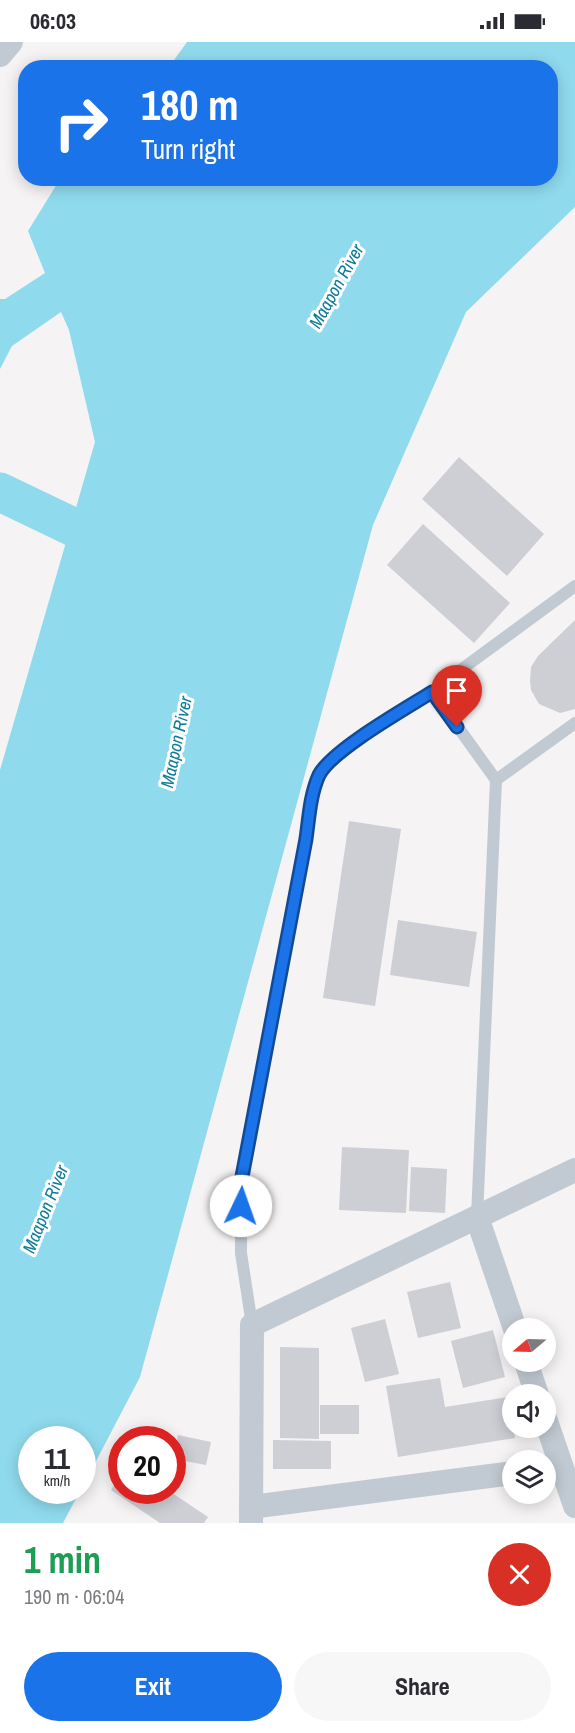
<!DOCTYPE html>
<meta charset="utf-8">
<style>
body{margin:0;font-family:"Archivo Narrow",sans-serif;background:#f7f7f7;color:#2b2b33;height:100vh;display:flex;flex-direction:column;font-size:22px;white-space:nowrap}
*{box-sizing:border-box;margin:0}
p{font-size:20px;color:#7c7c81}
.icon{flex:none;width:33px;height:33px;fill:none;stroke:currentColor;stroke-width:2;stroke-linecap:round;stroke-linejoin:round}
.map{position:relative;height:1481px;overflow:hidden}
.details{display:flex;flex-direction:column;background:#fff;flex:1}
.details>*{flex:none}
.guide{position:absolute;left:18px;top:18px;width:540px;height:126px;border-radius:24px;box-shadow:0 3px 15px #0003;background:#1a73e8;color:#fff;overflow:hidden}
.needle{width:39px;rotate:251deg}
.buttons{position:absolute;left:502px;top:1276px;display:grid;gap:12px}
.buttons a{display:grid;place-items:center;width:54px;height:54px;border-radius:50%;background:#fff;box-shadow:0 3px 15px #0003;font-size:30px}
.speed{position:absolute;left:18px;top:1384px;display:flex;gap:12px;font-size:30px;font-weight:700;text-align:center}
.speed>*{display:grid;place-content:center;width:78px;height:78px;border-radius:50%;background:#fff;box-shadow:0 3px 15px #0003;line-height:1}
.speed small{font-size:15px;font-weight:400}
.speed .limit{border:9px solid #d22;background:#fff;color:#111}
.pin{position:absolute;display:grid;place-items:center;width:51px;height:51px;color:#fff;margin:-62px -26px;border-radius:50% 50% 50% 0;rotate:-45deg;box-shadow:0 0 6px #0007}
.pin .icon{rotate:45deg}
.me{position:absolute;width:66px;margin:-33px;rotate:3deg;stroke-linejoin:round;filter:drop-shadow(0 0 4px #0008)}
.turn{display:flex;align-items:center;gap:21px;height:126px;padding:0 24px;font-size:27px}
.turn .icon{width:78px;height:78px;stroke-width:2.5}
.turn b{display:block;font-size:42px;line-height:51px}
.round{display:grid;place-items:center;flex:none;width:63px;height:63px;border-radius:32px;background:#f7f7f7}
.head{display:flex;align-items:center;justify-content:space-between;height:102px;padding:0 24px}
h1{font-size:36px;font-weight:700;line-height:45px;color:#1e9e55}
.primary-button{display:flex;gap:12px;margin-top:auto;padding:12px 24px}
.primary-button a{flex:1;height:69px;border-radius:36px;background:#1a73e8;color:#fff;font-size:24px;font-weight:700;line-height:69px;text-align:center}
.primary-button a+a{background:#f7f7f7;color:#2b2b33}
.status{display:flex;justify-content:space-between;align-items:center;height:42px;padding:0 30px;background:#fff;direction:ltr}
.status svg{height:16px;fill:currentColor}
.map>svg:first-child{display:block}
.water{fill:#90daee}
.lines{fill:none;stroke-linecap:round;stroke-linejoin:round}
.river{stroke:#90daee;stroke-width:39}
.building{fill:#cdcfd5}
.lane{stroke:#c1cad2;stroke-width:12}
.street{stroke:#c1cad2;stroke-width:24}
.route-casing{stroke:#114b97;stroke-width:15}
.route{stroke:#1a73e8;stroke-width:10}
.labels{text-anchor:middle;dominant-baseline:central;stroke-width:6;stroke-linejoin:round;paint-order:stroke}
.water-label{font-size:18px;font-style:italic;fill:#0c7c9b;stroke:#fff}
</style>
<div class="status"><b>06:03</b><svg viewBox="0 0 49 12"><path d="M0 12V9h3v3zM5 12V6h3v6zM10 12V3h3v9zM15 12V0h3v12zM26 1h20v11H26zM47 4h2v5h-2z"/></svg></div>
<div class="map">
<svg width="575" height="1481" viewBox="0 0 575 1481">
<rect width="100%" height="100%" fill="#f5f3f3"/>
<path class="water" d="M187 0H575V165L466 270 373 483 140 1335 83 1444 82 1398H32V1449H80L63 1481H0V728L95 400 69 288 61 270 12 304 0 327V257H5L45 231 28 189 60 137 550 136V26L169 25Z"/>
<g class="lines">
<path class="river" d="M0 450 71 484 122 502"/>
</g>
<g class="building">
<path d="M459 415 544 492 507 534 422 457Z"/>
<path d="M423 482 510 561 474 601 387 523Z"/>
<path d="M575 578V667L560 671 539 662 531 648 530 639 531 625 538 614Z"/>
<path d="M349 779 401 787 375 964 323 956Z"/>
<path d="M398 878 477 890 469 945 390 933Z"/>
<path d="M342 1105 409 1108 406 1171 339 1168Z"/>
<path d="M411 1125 447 1127 445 1171 409 1169Z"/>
<path d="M450 1240 461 1286 418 1296 407 1250Z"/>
<path d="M385 1277 399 1332 365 1340 351 1286Z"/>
<path d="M493 1288 505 1335 463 1346 451 1299Z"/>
<path d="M280 1305 319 1306V1397L280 1396Z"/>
<path d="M440 1336 445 1365 508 1355 515 1396 398 1415 386 1344Z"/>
<rect x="320" y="1363" width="39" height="29"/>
<path d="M178 1393 211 1400 206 1423 174 1417Z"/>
<path d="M273 1398 331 1399V1427H273Z"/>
<path d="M122 1432V1449H169L208 1475 204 1481H160L111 1448Z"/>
</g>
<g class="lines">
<g class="lane">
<path d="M432 649 496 738 477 1175"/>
<path d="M496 738 575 681"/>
<path d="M252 1283 241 1211V1140L306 797 312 754 320 731 339 711 432 649 575 544"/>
</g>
<g class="street">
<path d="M0 13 11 0"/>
<path d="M477 1175 515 1287"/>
<path d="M526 1320 537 1353"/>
<path d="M546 1379 575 1464"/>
<path d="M251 1465 513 1431"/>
<path d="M251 1481 252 1283 575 1128"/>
</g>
</g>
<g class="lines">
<g class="route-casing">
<path id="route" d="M241 1164V1140L306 797C309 776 310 753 319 733 332 708 405 667 432 650L457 685"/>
</g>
<use href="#route" class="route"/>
</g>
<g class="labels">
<g class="water-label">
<text transform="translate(336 244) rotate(-61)">Maapon River</text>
<text transform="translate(176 700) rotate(-78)">Maapon River</text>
<text transform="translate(45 1167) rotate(-68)">Maapon River</text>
</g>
</g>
</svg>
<div class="buttons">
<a><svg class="needle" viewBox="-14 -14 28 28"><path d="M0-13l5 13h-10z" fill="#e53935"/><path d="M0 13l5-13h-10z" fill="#7c7c81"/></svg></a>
<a><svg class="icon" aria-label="sound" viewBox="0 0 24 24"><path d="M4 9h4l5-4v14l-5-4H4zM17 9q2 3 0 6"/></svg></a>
<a><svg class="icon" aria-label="layers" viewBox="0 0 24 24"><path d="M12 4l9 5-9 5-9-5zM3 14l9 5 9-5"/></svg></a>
</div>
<div class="speed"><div>11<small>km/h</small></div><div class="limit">20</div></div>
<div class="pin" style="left:457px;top:685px;background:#d93025"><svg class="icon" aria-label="arrive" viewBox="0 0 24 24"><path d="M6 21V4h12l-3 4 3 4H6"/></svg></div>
<svg class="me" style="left:241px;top:1164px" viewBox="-20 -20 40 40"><circle r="19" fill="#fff"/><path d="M0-13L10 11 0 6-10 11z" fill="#1a73e8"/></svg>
<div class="guide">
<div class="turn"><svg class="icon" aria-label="right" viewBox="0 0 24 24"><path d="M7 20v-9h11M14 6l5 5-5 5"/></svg><div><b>180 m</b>Turn right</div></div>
</div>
</div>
<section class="details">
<div class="head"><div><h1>1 min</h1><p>190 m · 06:04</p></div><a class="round" style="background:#d93025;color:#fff"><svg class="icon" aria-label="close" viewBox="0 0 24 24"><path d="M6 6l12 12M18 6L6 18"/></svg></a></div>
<div class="primary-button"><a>Exit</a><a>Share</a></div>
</section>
